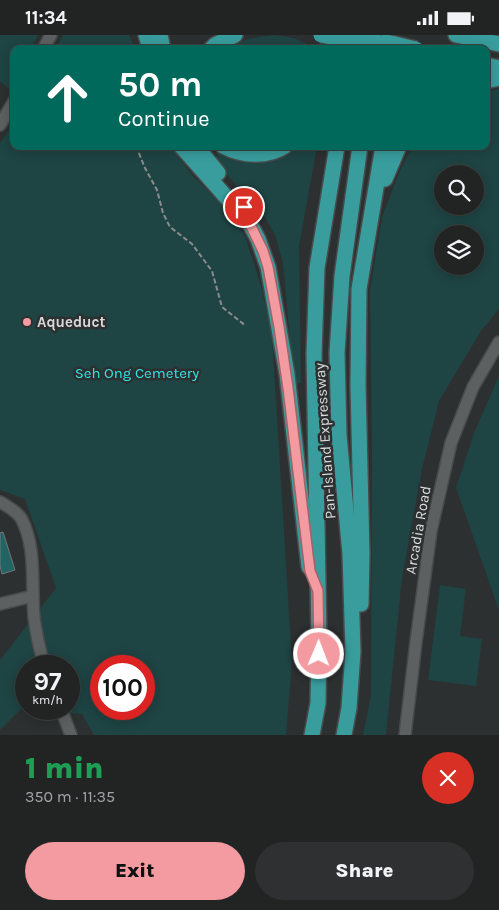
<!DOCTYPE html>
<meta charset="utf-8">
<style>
body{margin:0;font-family:Karla,sans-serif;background:#2e3031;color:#f1f3f6;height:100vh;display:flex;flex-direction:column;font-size:19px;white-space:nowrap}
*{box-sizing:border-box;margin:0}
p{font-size:16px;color:#a2a4a6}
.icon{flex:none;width:28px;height:28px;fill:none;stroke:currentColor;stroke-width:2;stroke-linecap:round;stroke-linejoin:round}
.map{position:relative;height:700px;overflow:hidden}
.side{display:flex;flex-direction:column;background:#222424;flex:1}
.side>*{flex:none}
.top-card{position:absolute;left:10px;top:10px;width:480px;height:105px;border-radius:10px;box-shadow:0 2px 12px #0003,0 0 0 1px #3f4141;background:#00695c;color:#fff;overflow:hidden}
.controls{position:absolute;left:434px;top:130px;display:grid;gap:10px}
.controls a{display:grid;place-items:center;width:50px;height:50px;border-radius:50%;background:#222424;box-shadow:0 2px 12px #0003,0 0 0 1px #3f4141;font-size:25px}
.speed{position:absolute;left:15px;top:620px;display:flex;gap:10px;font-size:25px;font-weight:700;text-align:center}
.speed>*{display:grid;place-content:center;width:65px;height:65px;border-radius:50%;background:#222424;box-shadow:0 2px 12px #0003,0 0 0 1px #3f4141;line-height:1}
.speed small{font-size:12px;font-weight:400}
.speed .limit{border:8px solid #d22;background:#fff;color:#111}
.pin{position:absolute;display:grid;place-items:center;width:42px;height:42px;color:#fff;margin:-21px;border:2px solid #fff;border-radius:50%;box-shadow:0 1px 5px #0007}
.me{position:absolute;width:55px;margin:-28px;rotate:1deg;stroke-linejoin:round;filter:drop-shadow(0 0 4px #0008)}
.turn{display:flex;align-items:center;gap:18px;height:105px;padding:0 25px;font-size:22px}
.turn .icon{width:65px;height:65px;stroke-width:2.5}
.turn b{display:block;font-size:35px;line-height:42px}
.round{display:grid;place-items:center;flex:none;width:52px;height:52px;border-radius:26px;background:#2e3031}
.head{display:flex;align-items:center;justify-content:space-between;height:85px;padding:0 25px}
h1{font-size:30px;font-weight:800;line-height:38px;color:#1e9e55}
.action{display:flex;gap:10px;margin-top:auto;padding:10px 25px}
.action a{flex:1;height:58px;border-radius:30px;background:#f49aa1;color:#111;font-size:20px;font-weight:800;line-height:58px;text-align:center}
.action a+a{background:#2e3031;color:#f1f3f6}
.status{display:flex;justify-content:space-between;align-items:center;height:35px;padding:0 25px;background:#222424;direction:ltr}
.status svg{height:14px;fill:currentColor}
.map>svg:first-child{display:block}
.green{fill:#1e4443;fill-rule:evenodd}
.building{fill:#226464;stroke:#727676}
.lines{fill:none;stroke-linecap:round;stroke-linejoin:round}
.minor-casing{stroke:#484b4b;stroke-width:14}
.highway-casing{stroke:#484b4b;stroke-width:18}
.path{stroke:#8a8c8c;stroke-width:2;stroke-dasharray:5 2.5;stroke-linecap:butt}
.minor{stroke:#5c6060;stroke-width:11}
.highway{stroke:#399d9d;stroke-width:15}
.highway-bridge-casing{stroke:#484b4b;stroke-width:18;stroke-linecap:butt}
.highway-bridge{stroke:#399d9d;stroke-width:15}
.route-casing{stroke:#9f6469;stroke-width:12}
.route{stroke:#f49aa1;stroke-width:9}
.poi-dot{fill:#f49aa1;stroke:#2d3030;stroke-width:2}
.labels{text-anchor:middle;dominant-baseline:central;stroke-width:5;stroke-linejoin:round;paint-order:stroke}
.poi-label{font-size:15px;font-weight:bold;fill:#d9dbdb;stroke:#2d3030;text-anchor:start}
.park-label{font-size:15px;fill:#2de9e9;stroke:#2d3030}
.street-label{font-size:15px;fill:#d9dbdb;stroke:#2d3030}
</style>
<div class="status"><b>11:34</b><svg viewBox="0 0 49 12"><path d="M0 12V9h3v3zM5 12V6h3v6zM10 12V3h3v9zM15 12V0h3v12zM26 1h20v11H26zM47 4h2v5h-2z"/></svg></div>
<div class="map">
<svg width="499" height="700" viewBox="0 0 499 700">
<rect width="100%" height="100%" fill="#2d3030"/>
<g class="green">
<path d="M0 0H38L31 14H14V46L8 54 3 48 0 47Z"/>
<path d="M63 0H129L135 14H56Z"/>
<path d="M275 0 294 3 318 14H224C239 4 259 2 275 0Z"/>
<path d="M499 54V274L481 296 439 366 422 434 402 543 386 700H363L371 660 372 411 370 255 382 182 399 138 412 111H486V56ZM442 139H475V171H442ZM442 199H475V231H442Z"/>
<path d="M14 88V111H171L191 139 234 182 246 204 261 251 272 300 292 627 286 700H94L82 679 21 674 0 695V625L56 553 25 464 0 455V108ZM26 631H69V674H26ZM101 631H144V674H101Z"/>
<path d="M298 111H317L299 212 301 348 294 349 283 228 275 200 266 184 215 126 218 116C252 125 265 133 298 111Z"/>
<path d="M499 341V575L456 453 474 398Z"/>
<path d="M440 550 466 554 460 601 482 604 476 651 428 645Z"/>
</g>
<path class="building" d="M3 497 15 535 2 539 0 531V498Z"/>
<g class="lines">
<g class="minor-casing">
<g id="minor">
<path d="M43 14 51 0"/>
<path d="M0 90 14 66"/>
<path d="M0 467C7 471 16 476 21 483 37 512 31 551 34 582 36 599 40 615 44 631"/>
<path d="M0 569 33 561"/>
<path d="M61 674 71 700"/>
<path d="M405 700 416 607 431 496 451 408 473 352 499 307"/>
</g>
</g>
<g class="highway-casing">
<g id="highway">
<path d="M146 0 150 14"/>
<path d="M160 0 163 14"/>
<path d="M456 0 499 9"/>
<path d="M211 14 215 10 235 0"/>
<path d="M486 30 499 33"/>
<path d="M486 46 499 43"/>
<path d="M181 111 250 189 258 204 268 232 287 339 309 532"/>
<path d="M196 111 218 138"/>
<path d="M223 111C242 121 267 123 285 111"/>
<path d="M385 144 399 111"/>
<path d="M361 569 362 519 358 350 359 254 383 111"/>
<path d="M312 700 318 668 319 603 314 319 317 233 337 111"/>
<path d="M344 700 349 673 353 617 350 519 339 400 337 318 342 241 360 111"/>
</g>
</g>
<path class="path" d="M136 111 145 133 157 155 163 178 170 192 192 209 212 236 222 272 246 291"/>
<use href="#minor" class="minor"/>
<use href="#highway" class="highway"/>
<g class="highway-bridge-casing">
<g id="highway-bridge">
<path d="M321 0 341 4 394 9"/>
<path d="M386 7 416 14"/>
</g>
</g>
<use href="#highway-bridge" class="highway-bridge"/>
</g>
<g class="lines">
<g class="route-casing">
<path id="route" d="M244 172 250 182V189L263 216 268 232 279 292 288 353 310 536 318 556 319 619"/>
</g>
<use href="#route" class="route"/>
</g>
<circle class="poi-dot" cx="27" cy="287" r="5"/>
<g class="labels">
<g class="poi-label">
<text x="37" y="287">Aqueduct</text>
</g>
<g class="park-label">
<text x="137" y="338">Seh Ong Cemetery</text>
</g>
<g class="street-label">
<text transform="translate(325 406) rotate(-94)">Pan-Island Expressway</text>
<text transform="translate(418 495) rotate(-80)">Arcadia Road</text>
</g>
</g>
</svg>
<div class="controls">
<a><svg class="icon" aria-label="search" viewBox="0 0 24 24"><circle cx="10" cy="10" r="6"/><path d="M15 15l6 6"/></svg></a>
<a><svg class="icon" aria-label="layers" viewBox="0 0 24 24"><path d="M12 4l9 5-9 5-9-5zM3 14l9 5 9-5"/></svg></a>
</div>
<div class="speed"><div>97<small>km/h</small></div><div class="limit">100</div></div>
<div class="pin" style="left:244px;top:172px;background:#d93025"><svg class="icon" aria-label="arrive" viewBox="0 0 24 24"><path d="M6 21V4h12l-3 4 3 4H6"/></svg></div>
<svg class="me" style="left:319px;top:619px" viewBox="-20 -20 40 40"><circle r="17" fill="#f49aa1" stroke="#fff" stroke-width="3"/><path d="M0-11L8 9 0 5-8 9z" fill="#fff"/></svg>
<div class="top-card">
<div class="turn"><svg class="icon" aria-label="ahead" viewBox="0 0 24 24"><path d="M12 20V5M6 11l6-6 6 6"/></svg><div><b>50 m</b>Continue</div></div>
</div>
</div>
<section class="side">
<div class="head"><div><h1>1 min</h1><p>350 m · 11:35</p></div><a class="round" style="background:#d93025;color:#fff"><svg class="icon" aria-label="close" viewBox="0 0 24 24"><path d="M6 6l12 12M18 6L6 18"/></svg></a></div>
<div class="action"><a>Exit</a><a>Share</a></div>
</section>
